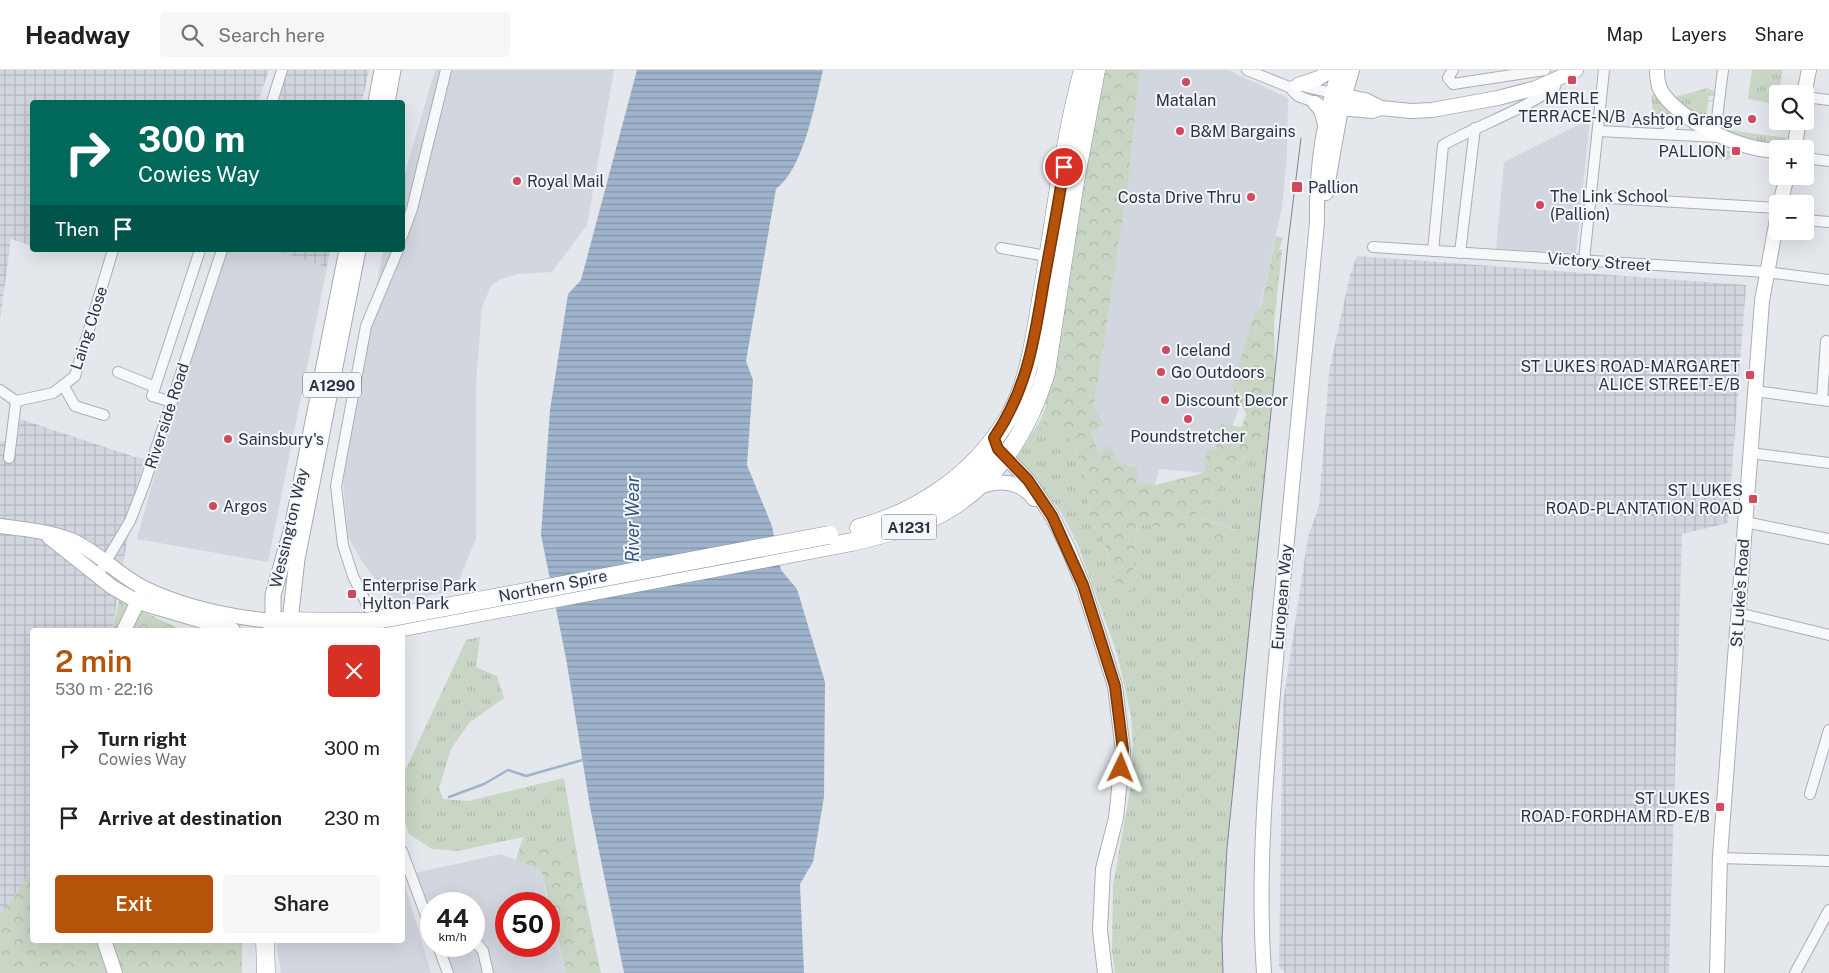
<!DOCTYPE html>
<meta charset="utf-8">
<style>
body{margin:0;font-family:"Public Sans",sans-serif;background:#f6f6f6;color:#202124;height:100vh;display:flex;flex-direction:column;font-size:19px;white-space:nowrap}
*{box-sizing:border-box;margin:0}
p{font-size:16px;color:#757577}
.icon{flex:none;width:28px;height:28px;fill:none;stroke:currentColor;stroke-width:2;stroke-linecap:round;stroke-linejoin:round}
.map{position:relative;flex:1;overflow:hidden}
.details{position:absolute;left:30px;top:558px;width:375px;height:315px;display:flex;flex-direction:column;background:#fff;border-radius:5px;box-shadow:0 5px 20px #0002}
.details>*{flex:none}
.top-card{position:absolute;left:30px;top:30px;width:375px;height:152px;border-radius:5px;box-shadow:0 5px 20px #0002;background:#00695c;color:#fff;overflow:hidden}
.fabs{position:absolute;left:1769px;top:15px;display:grid;gap:10px}
.fabs a{display:grid;place-items:center;width:45px;height:45px;border-radius:5px;background:#fff;box-shadow:0 5px 20px #0002;font-size:25px}
.speed{position:absolute;left:420px;top:822px;display:flex;gap:10px;font-size:25px;font-weight:700;text-align:center}
.speed>*{display:grid;place-content:center;width:65px;height:65px;border-radius:50%;background:#fff;box-shadow:0 5px 20px #0002;line-height:1}
.speed small{font-size:12px;font-weight:400}
.speed .limit{border:8px solid #d22;background:#fff;color:#111}
.pin{position:absolute;display:grid;place-items:center;width:42px;height:42px;color:#fff;margin:-21px;border:2px solid #fff;border-radius:50%;box-shadow:0 1px 5px #0007}
.me{position:absolute;width:55px;margin:-28px;rotate:2deg;stroke-linejoin:round;filter:drop-shadow(0 0 4px #0008)}
.turn{display:flex;align-items:center;gap:18px;height:105px;padding:0 25px;font-size:22px}
.turn .icon{width:65px;height:65px;stroke-width:2.5}
.turn b{display:block;font-size:35px;line-height:42px}
.then{display:flex;align-items:center;height:48px;padding:0 25px;background:#0003;gap:10px;font-size:19px}
.round{display:grid;place-items:center;flex:none;width:52px;height:52px;border-radius:5px;background:#f6f6f6}
.headline{display:flex;align-items:center;justify-content:space-between;height:85px;padding:0 25px}
h1{font-size:30px;font-weight:600;line-height:38px;color:#b45309}
.primary-button{display:flex;gap:10px;margin-top:auto;padding:10px 25px}
.primary-button a{flex:1;height:58px;border-radius:5px;background:#b45309;color:#fff;font-size:20px;font-weight:600;line-height:58px;text-align:center}
.primary-button a+a{background:#f6f6f6;color:#202124}
ul{padding:0;list-style:none}
li{display:flex;align-items:center;gap:15px;height:70px;padding:0 25px}
li div{flex:1}
li b{display:block;font-size:19px}
li em{font-style:normal}
header{display:flex;align-items:center;gap:30px;box-sizing:border-box;height:70px;padding:0 25px;background:#fff;border-bottom:1px solid #e0e0e0}
header strong{font-size:24px}
nav{display:flex;gap:28px;margin-inline-start:auto;font-size:18px}
.search{width:350px;height:45px;background:#f6f6f6;display:flex;align-items:center;gap:12px;box-sizing:border-box;padding:0 18px;border-radius:5px;color:#757577;font-size:19px}
.map>svg:first-child{display:block}
.built{fill:#d2d6de}
.industrial{fill:url(#industrial-grid)}
.grass{fill:url(#grass-tufts)}
.forest{fill:url(#forest-crowns)}
.water{fill:url(#water-rules)}
.lines{fill:none;stroke-linecap:round;stroke-linejoin:round}
.stream{stroke:#9fb4cc;stroke-width:2.5}
.street-casing{stroke:#a9aeb7;stroke-width:12}
.secondary-casing{stroke:#a9aeb7;stroke-width:16}
.primary-casing{stroke:#a3abb8;stroke-width:17}
.highway-casing{stroke:#8b94a3;stroke-width:19}
.street{stroke:#f7f8fa;stroke-width:10}
.secondary{stroke:#fff;stroke-width:14}
.primary{stroke:#fff;stroke-width:15}
.highway{stroke:#fff;stroke-width:18}
.tram{stroke:#7d8696;stroke-width:1}
.highway-bridge-casing{stroke:#8b94a3;stroke-width:19;stroke-linecap:butt}
.highway-bridge{stroke:#fff;stroke-width:18}
.route-casing{stroke:#753606;stroke-width:12}
.route{stroke:#b45309;stroke-width:9}
.poi-dot{fill:#d1495b;stroke:#f4f6f9;stroke-width:2}
.labels{text-anchor:middle;dominant-baseline:central;stroke-width:4;stroke-linejoin:round;paint-order:stroke}
.shield{fill:#f4f6f9;stroke:#676e7b;stroke-width:1}
.shield-label{font-size:15px;font-weight:bold;fill:#2b3445}
.poi-label{font-size:16px;fill:#2b3445;stroke:#f4f6f9;text-anchor:start}
.street-label{font-size:16px;fill:#2b3445;stroke:#f4f6f9}
.water-label{font-size:18px;font-style:italic;fill:#34527a;stroke:#f4f6f9}
</style>
<header>
<strong>Headway</strong>
<div class="search"><svg class="icon" aria-label="search" viewBox="0 0 24 24"><circle cx="10" cy="10" r="6"/><path d="M15 15l6 6"/></svg>Search here</div>
<nav><a>Map</a><a>Layers</a><a>Share</a></nav>
</header>
<div class="map">
<svg width="1829" height="903" viewBox="0 0 1829 903">
<defs>
<pattern id="industrial-grid" width="8" height="8" patternUnits="userSpaceOnUse" patternTransform="scale(1.25)"><rect width="8" height="8" fill="#d2d6de"/><path d="M0 4h8M4 0v8" fill="none" stroke="#b4b8c0"/></pattern>
<pattern id="grass-tufts" width="24" height="20" patternUnits="userSpaceOnUse" patternTransform="scale(1.25)"><rect width="24" height="20" fill="#c9d6c5"/><path d="M3 7l-1-3M5 7V3M7 7l1-3M15 17l-1-3M17 17v-4M19 17l1-3" fill="none" stroke="#adb8ab"/></pattern>
<pattern id="forest-crowns" width="20" height="18" patternUnits="userSpaceOnUse" patternTransform="scale(1.25)"><rect width="20" height="18" fill="#c9d6c5"/><path d="M2 6a3 3 0 1 1 6 0M12 15a3 3 0 1 1 6 0" fill="none" stroke="#adb8ab"/></pattern>
<pattern id="water-rules" width="6" height="5" patternUnits="userSpaceOnUse" patternTransform="scale(1.25)"><rect width="6" height="5" fill="#9fb4cc"/><path d="M0 2.5h6" fill="none" stroke="#8293a7"/></pattern>
</defs>
<rect width="100%" height="100%" fill="#e4e7ec"/>
<g class="built">
<path d="M435 0H614L587 155 552 202 518 204 501 209 491 216 482 237 476 312V468L455 520 394 533 363 493 348 467 343 411 383 180H402L403 110Z"/>
<path d="M1140 0H1228L1288 28 1287 87 1282 137 1237 345 1221 381 1204 403 1159 399 1155 415 1136 412 1138 398 1118 392 1098 382 1091 361 1103 356 1094 337 1128 114Z"/>
<path d="M1590 49 1576 183 1496 179 1504 92Z"/>
<path d="M227 180H274L327 197 268 492 137 469 176 327Z"/>
<path d="M501 784 541 800 548 834H506V876H549V839L566 903H443L435 876H474V834H431V864L415 803Z"/>
<path d="M403 808 431 903H281L276 870H402Z"/>
</g>
<g class="industrial">
<path d="M0 0H269L258 32H32V176L11 169 0 250Z"/>
<path d="M288 0H369L362 32H277Z"/>
<path d="M274 180H330L327 197Z"/>
<path d="M1357 186 1746 215 1728 453 1682 464 1669 903H1285L1279 896 1283 633 1308 467 1319 436 1329 302 1350 205Z"/>
<path d="M20 349 135 387 146 389 136 418 112 560H32V800L0 846V371L17 373Z"/>
</g>
<g class="grass">
<path d="M1752 0H1783L1779 20 1788 23 1790 17 1797 19 1796 24H1778L1777 34 1748 29Z"/>
<path d="M1708 18 1713 21 1715 26H1709L1708 30H1715L1708 32 1706 51 1675 27Z"/>
<path d="M1655 24 1671 40V49L1662 58 1655 55 1651 26Z"/>
<path d="M1721 59 1787 68 1784 74C1761 73 1742 70 1721 59Z"/>
<path d="M1713 73 1735 84 1728 90 1713 88Z"/>
<path d="M1040 351 1070 369 1085 404 1090 449 1103 468 1115 513 1131 522 1137 453 1231 472 1236 460 1194 445 1206 433 1269 359 1227 778 1222 869 1223 903H1115L1112 880 1113 815 1130 721 1133 677 1131 645 1117 583 1077 473 1061 442 1017 387Z"/>
<path d="M480 567 476 597 497 606 504 628 469 653 451 679 439 718 443 729 468 731 564 708 580 803 554 783 523 767 458 781 432 779 409 764 404 750 402 716 405 701 466 570Z"/>
</g>
<g class="forest">
<path d="M1105 0H1140L1128 114 1094 337 1104 356 1091 362 1098 382 1110 375 1118 392 1138 398 1137 412 1155 415 1204 403 1207 379 1216 380 1219 354 1242 357 1246 344 1232 316 1255 241 1261 237 1276 166 1283 168 1279 179 1282 180 1274 255 1275 300 1269 359 1206 433 1194 445 1237 461 1231 472 1137 453 1131 523 1115 513 1103 468 1090 449 1085 404 1070 369 1040 351 1046 336V324L1089 70Z"/>
<path d="M119 530 182 560H112Z"/>
<path d="M523 767 554 783 580 803 601 903H566L541 800 516 790Z"/>
<path d="M32 800V870H242V903H0V846Z"/>
</g>
<path class="water" d="M637 0H823C815 33 804 98 776 119L746 291 753 310 747 395 772 456 781 500 797 519 825 612 824 727 813 792 800 814 804 903H624L590 737 566 588 541 465 550 340 568 224 581 210Z"/>
<g class="lines">
<path class="stream" d="M449 727 484 714 508 700 526 706 586 689"/>
<g class="street-casing">
<g id="street">
<path d="M1247 0 1289 17 1298 15 1332 23"/>
<path d="M1453 0 1448 8 1453 14 1545 0"/>
<path d="M1289 17 1298 26 1320 34"/>
<path d="M1805 27 1829 30"/>
<path d="M272 32 282 0"/>
<path d="M1598 61 1719 67"/>
<path d="M1667 63 1682 42"/>
<path d="M1715 64 1723 0"/>
<path d="M1805 88 1829 91"/>
<path d="M1591 127 1778 138"/>
<path d="M1805 150 1829 152"/>
<path d="M402 166 412 139 446 0"/>
<path d="M1373 177 1766 202 1829 210"/>
<path d="M1001 178 1052 187"/>
<path d="M1433 181 1443 75C1479 55 1521 41 1555 17L1557 9"/>
<path d="M1460 183 1475 58"/>
<path d="M1584 190 1604 0"/>
<path d="M118 302 155 317"/>
<path d="M63 315 75 336 104 345"/>
<path d="M0 320 16 331"/>
<path d="M1755 321 1829 331"/>
<path d="M1822 330 1826 271"/>
<path d="M172 332 152 326 200 180"/>
<path d="M1750 383 1829 393"/>
<path d="M9 388 16 331 53 323 75 306 113 180"/>
<path d="M1745 452 1829 469"/>
<path d="M98 505 130 451 144 415 222 180"/>
<path d="M1738 543 1829 565"/>
<path d="M376 553 353 506 343 475 336 416 366 256 398 180"/>
<path d="M1810 724 1829 660"/>
<path d="M402 781 431 859"/>
<path d="M1720 788 1829 791"/>
<path d="M474 870 483 881 488 903"/>
<path d="M438 876 448 903"/>
<path d="M1795 903 1829 840"/>
</g>
</g>
<g class="secondary-casing">
<g id="secondary">
<path d="M1657 0C1657 5 1658 14 1660 19 1676 49 1744 83 1778 80"/>
<path d="M1298 15 1319 8 1331 0"/>
<path d="M1335 24 1365 30 1381 38"/>
<path d="M1804 24 1809 0"/>
<path d="M1315 33 1321 40 1325 54"/>
<path d="M1329 37 1372 41 1381 38 1411 41 1432 40 1498 28 1536 18 1576 0"/>
<path d="M1794 79 1799 51"/>
<path d="M1326 123 1341 38 1352 0"/>
<path d="M1780 134 1787 106"/>
<path d="M994 368 998 379 1028 410 1052 446 1068 478 1083 515 1115 616 1123 681 1116 748 1103 799 1100 860 1105 903"/>
<path d="M977 418C998 409 1020 410 1034 429"/>
<path d="M912 444C947 438 968 407 994 387H1007"/>
<path d="M0 456C24 459 48 461 71 470 97 481 118 505 144 518 183 537 230 547 273 551"/>
<path d="M49 467 112 517 138 532 233 560"/>
<path d="M124 560 141 525"/>
<path d="M104 870 115 903"/>
<path d="M1264 903C1256 787 1269 671 1279 555 1292 421 1304 286 1317 152 1316 101 1324 48 1339 0"/>
<path d="M1717 903 1720 786 1762 231 1778 144"/>
</g>
</g>
<g class="primary-casing">
<g id="primary">
<path d="M376 32 382 0"/>
<path d="M387 32 393 0"/>
<path d="M273 551V525L292 458 347 180"/>
<path d="M289 560 297 489 358 180"/>
</g>
</g>
<g class="highway-casing">
<g id="highway">
<path d="M859 458C922 441 977 402 1010 345 1030 309 1035 264 1042 224 1055 150 1063 73 1083 0"/>
<path d="M272 560 273 551 366 552"/>
<path d="M388 560 852 472C876 466 902 460 925 451 989 424 1027 366 1046 302L1075 112 1096 0"/>
<path d="M265 870 266 903"/>
</g>
</g>
<use href="#street" class="street"/>
<use href="#secondary" class="secondary"/>
<use href="#primary" class="primary"/>
<use href="#highway" class="highway"/>
<path class="tram" d="M1223 903 1222 869 1227 778 1288 173 1301 68"/>
<g class="highway-bridge-casing">
<path id="highway-bridge" d="M366 552 829 465"/>
</g>
<use href="#highway-bridge" class="highway-bridge"/>
</g>
<g class="lines">
<g class="route-casing">
<path id="route" d="M1064 97C1058 137 1050 177 1043 217 1034 273 1026 321 994 368L998 379 1028 410 1052 446 1083 515 1115 616 1123 680 1121 698"/>
</g>
<use href="#route" class="route"/>
</g>
<g class="poi-dot">
<rect x="1567" y="5" width="10" height="10" rx="2.5"/>
<circle cx="1186" cy="12" r="5"/>
<circle cx="1752" cy="49" r="5"/>
<circle cx="1180" cy="61" r="5"/>
<rect x="1731" y="76" width="10" height="10" rx="2.5"/>
<circle cx="517" cy="111" r="5"/>
<rect x="1291" y="111" width="12" height="12" rx="2.5"/>
<circle cx="1251" cy="127" r="5"/>
<circle cx="1540" cy="135" r="5"/>
<circle cx="1166" cy="280" r="5"/>
<circle cx="1161" cy="302" r="5"/>
<rect x="1745" y="300" width="10" height="10" rx="2.5"/>
<circle cx="1165" cy="330" r="5"/>
<circle cx="1188" cy="349" r="5"/>
<circle cx="228" cy="369" r="5"/>
<rect x="1748" y="424" width="10" height="10" rx="2.5"/>
<circle cx="213" cy="436" r="5"/>
<rect x="347" y="519" width="10" height="10" rx="2.5"/>
<rect x="1715" y="732" width="10" height="10" rx="2.5"/>
</g>
<g class="labels">
<g class="shield">
<rect x="303" y="302.5" width="58" height="25" rx="4"/>
<rect x="881.5" y="444.5" width="55" height="25" rx="4"/>
</g>
<g class="shield-label">
<text x="332" y="315">A1290</text>
<text x="909" y="457">A1231</text>
</g>
<g class="poi-label">
<text x="1572" y="28" text-anchor="middle">MERLE<tspan x="1572" dy="18">TERRACE-N/B</tspan></text>
<text x="1186" y="30" text-anchor="middle">Matalan</text>
<text x="1742" y="49" text-anchor="end">Ashton Grange</text>
<text x="1190" y="61">B&amp;M Bargains</text>
<text x="1726" y="81" text-anchor="end">PALLION</text>
<text x="527" y="111">Royal Mail</text>
<text x="1308" y="117">Pallion</text>
<text x="1550" y="126">The Link School<tspan x="1550" dy="18">(Pallion)</tspan></text>
<text x="1241" y="127" text-anchor="end">Costa Drive Thru</text>
<text x="1176" y="280">Iceland</text>
<text x="1740" y="296" text-anchor="end">ST LUKES ROAD-MARGARET<tspan x="1740" dy="18">ALICE STREET-E/B</tspan></text>
<text x="1171" y="302">Go Outdoors</text>
<text x="1175" y="330">Discount Decor</text>
<text x="1188" y="366" text-anchor="middle">Poundstretcher</text>
<text x="238" y="369">Sainsbury's</text>
<text x="1743" y="420" text-anchor="end">ST LUKES<tspan x="1743" dy="18">ROAD-PLANTATION ROAD</tspan></text>
<text x="223" y="436">Argos</text>
<text x="362" y="515">Enterprise Park<tspan x="362" dy="18">Hylton Park</tspan></text>
<text x="1710" y="728" text-anchor="end">ST LUKES<tspan x="1710" dy="18">ROAD-FORDHAM RD-E/B</tspan></text>
</g>
<g class="street-label">
<text transform="translate(1599 192) rotate(4)">Victory Street</text>
<text transform="translate(89 258) rotate(-72)">Laing Close</text>
<text transform="translate(167 346) rotate(-72)">Riverside Road</text>
<text transform="translate(289 458) rotate(-77)">Wessington Way</text>
<text transform="translate(553 516) rotate(-11)">Northern Spire</text>
<text transform="translate(1740 523) rotate(-86)">St Luke's Road</text>
<text transform="translate(1282 527) rotate(-85)">European Way</text>
</g>
<g class="water-label">
<text transform="translate(632 449) rotate(-90)">River Wear</text>
</g>
</g>
</svg>
<div class="fabs">
<a><svg class="icon" aria-label="search" viewBox="0 0 24 24"><circle cx="10" cy="10" r="6"/><path d="M15 15l6 6"/></svg></a>
<a>+</a>
<a>−</a>
</div>
<div class="speed"><div>44<small>km/h</small></div><div class="limit">50</div></div>
<div class="pin" style="left:1064px;top:97px;background:#d93025"><svg class="icon" aria-label="arrive" viewBox="0 0 24 24"><path d="M6 21V4h12l-3 4 3 4H6"/></svg></div>
<svg class="me" style="left:1121px;top:698px" viewBox="-20 -20 40 40"><path d="M0-17L14 15 0 8-14 15z" fill="#b45309" stroke="#fff" stroke-width="4"/></svg>
<div class="top-card">
<div class="turn"><svg class="icon" aria-label="right" viewBox="0 0 24 24"><path d="M7 20v-9h11M14 6l5 5-5 5"/></svg><div><b>300 m</b>Cowies Way</div></div>
<div class="then">Then<svg class="icon" aria-label="arrive" viewBox="0 0 24 24"><path d="M6 21V4h12l-3 4 3 4H6"/></svg></div>
</div>
<section class="details">
<div class="headline"><div><h1>2 min</h1><p>530 m · 22:16</p></div><a class="round" style="background:#d93025;color:#fff"><svg class="icon" aria-label="close" viewBox="0 0 24 24"><path d="M6 6l12 12M18 6L6 18"/></svg></a></div>
<ul>
<li><svg class="icon" aria-label="right" viewBox="0 0 24 24"><path d="M7 20v-9h11M14 6l5 5-5 5"/></svg><div><b>Turn right</b><p>Cowies Way</p></div><em>300 m</em></li>
<li><svg class="icon" aria-label="arrive" viewBox="0 0 24 24"><path d="M6 21V4h12l-3 4 3 4H6"/></svg><div><b>Arrive at destination</b></div><em>230 m</em></li>
</ul>
<div class="primary-button"><a>Exit</a><a>Share</a></div>
</section>
</div>
